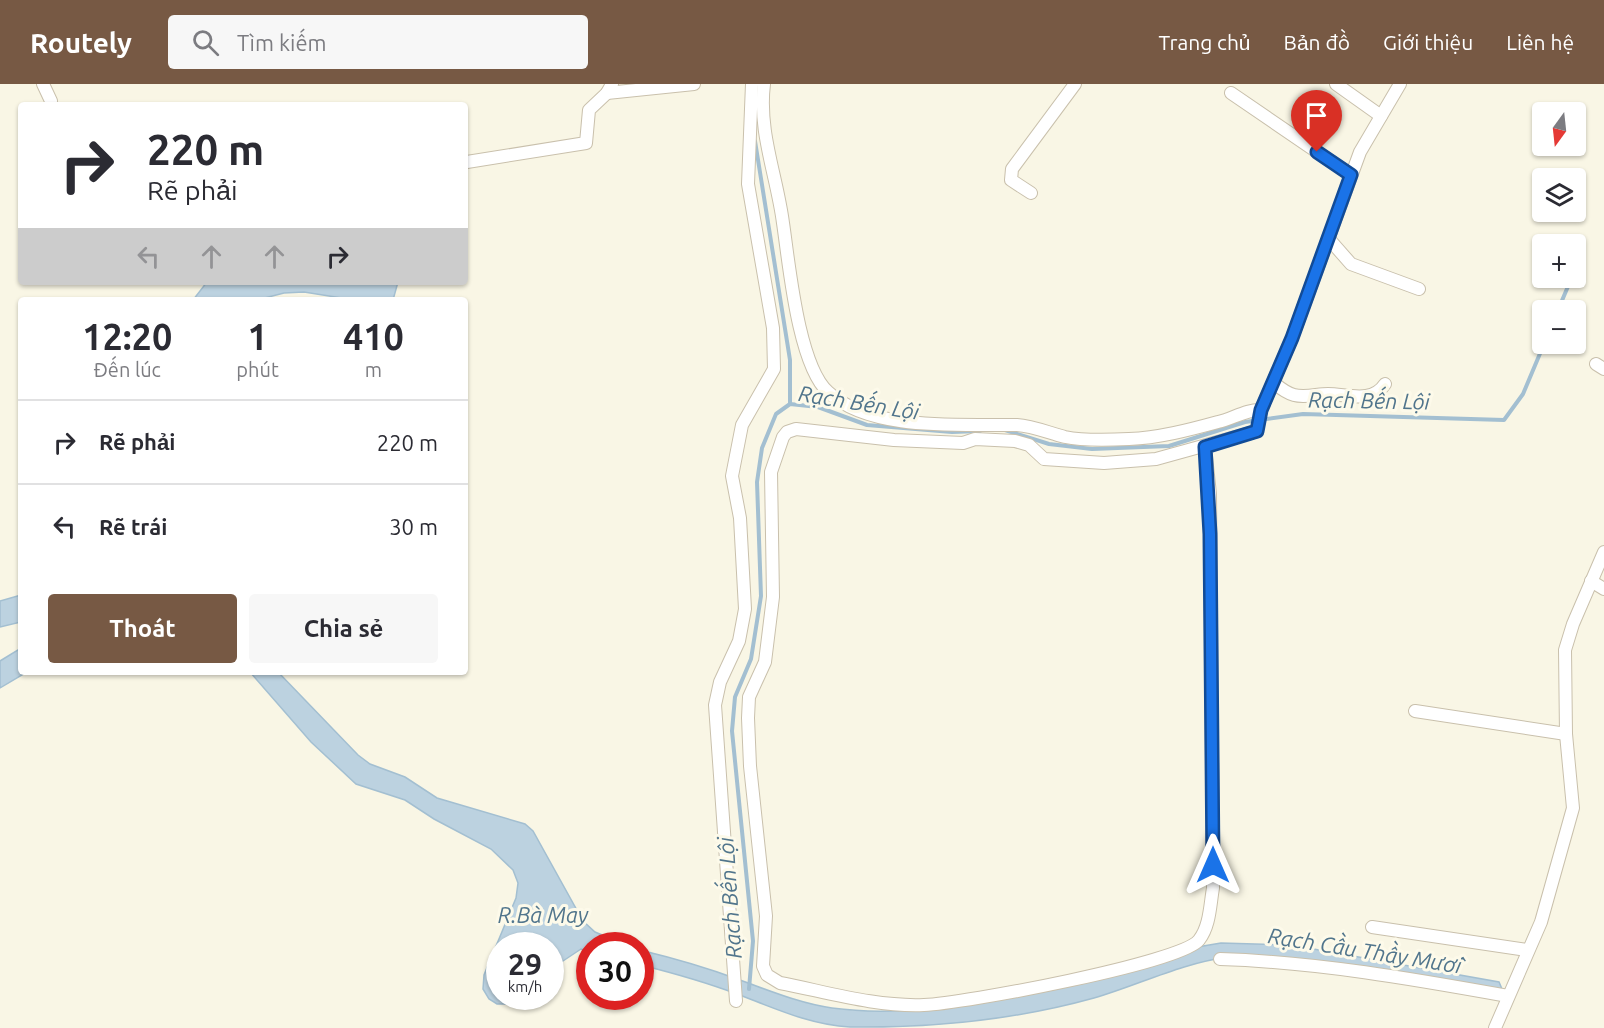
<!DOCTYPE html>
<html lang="vi">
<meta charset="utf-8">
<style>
body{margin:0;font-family:Ubuntu,sans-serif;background:#f7f7f7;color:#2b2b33;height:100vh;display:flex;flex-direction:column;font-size:22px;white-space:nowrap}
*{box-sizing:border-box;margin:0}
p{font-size:20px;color:#7c7c81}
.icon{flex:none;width:33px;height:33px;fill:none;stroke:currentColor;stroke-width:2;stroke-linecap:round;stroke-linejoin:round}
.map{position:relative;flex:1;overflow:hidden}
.side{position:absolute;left:18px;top:213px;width:450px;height:378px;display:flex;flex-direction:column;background:#fff;border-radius:6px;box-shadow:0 2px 4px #0004}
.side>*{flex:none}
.banner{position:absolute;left:18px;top:18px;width:450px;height:183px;border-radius:6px;box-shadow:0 2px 4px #0004;background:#fff;color:#2b2b33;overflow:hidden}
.needle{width:39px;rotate:195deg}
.fabs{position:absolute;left:1532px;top:18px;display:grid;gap:12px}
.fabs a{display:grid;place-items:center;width:54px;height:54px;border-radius:6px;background:#fff;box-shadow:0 2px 4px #0004;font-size:30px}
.speed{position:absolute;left:486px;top:848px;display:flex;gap:12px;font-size:30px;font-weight:700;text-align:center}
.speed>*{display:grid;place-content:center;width:78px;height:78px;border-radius:50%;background:#fff;box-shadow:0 2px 4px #0004;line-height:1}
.speed small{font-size:15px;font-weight:400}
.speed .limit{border:9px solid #d22;background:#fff;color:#111}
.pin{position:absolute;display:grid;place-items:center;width:51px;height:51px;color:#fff;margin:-62px -26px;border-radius:50% 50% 50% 0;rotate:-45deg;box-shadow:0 0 6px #0007}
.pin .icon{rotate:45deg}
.me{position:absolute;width:66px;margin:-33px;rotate:0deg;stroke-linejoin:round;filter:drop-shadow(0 0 4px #0008)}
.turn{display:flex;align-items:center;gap:21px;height:126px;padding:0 30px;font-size:27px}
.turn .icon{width:78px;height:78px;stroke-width:2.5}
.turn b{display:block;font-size:42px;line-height:51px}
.lanes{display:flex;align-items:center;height:57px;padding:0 30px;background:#0003;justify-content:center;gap:30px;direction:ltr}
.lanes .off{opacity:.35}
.eta{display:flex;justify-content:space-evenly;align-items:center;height:102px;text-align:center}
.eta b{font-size:36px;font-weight:700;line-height:42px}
.button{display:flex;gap:12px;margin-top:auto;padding:12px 30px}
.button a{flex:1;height:69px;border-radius:6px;background:#775944;color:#fff;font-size:24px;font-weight:700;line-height:69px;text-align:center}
.button a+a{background:#f7f7f7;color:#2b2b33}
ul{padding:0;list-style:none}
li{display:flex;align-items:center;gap:18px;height:84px;padding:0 30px;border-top:2px solid #e1e1e2}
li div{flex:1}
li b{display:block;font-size:22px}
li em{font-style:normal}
header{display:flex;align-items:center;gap:36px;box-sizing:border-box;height:84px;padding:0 30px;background:#775944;color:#fff}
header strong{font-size:28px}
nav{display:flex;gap:33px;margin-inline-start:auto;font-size:21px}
.search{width:420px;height:54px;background:#f7f7f7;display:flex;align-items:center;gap:15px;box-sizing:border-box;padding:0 21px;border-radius:6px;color:#7c7c81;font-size:22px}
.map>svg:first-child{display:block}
.water{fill:#bcd2e0;stroke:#a3bfd1;stroke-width:1.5}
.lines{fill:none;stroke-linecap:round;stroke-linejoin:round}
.stream{stroke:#a3bfd1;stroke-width:4}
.minor-casing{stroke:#c9c0ac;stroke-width:14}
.minor{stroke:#fff;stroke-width:12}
.route-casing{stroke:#114b97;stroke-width:15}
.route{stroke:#1a73e8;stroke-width:10}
.labels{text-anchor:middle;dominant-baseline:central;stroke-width:6;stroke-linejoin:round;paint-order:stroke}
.water-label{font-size:22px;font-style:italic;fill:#51758c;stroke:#fdfaea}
</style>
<header>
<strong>Routely</strong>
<div class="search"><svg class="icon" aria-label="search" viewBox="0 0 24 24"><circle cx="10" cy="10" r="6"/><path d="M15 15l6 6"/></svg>Tìm kiếm</div>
<nav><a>Trang chủ</a><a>Bản đồ</a><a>Giới thiệu</a><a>Liên hệ</a></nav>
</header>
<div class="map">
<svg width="1604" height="944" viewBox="0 0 1604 944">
<rect width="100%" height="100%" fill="#f9f6e5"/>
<g class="water">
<path d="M207 198H398L393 216H354L304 208 284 209 257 216H193Z"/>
<path d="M21 511V538L0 543V517Z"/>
<path d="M21 564V588H27L0 604V577Z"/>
<path d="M250 588H278L358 671 370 680 405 693 437 714 525 740 533 747 583 837 595 848 626 861H590L589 868 581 865 551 885 550 861H500V912H529L518 920H497L489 915 483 905 484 891 516 814 518 799 513 786 491 765 434 735 405 716 356 700 311 658Z"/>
<path d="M1221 859 1291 861 1499 898 1502 905 1501 907 1229 873C1181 879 1139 901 1094 914 1015 936 932 944 850 943 810 941 774 924 737 910 705 898 673 889 641 881L640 866C673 874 705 883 737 895 768 906 798 919 832 924 965 942 1093 879 1221 859Z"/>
</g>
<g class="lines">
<g class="stream">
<path d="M755 57 790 276V320"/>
<path d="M1558 226 1569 200"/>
<path d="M1005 346 1049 360 1092 365 1169 362 1245 338 1303 330 1504 336 1523 310 1544 260"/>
<path d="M749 905 753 857 732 647 735 613 751 575 761 512 757 398 762 364 776 330 790 320 818 323 867 341 952 348 980 347"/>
</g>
<g class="minor-casing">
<g id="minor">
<path d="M43 0 51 17"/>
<path d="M764 0C758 48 777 92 783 139 789 179 798 281 828 308 871 348 961 340 1017 341 1033 342 1049 349 1065 353 1084 357 1109 356 1129 355 1158 354 1189 346 1218 338 1232 335 1247 325 1261 326"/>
<path d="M1336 0 1381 32"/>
<path d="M607 9 694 0"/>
<path d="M1231 9 1351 91"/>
<path d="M467 78 586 59 589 26 607 9 612 0"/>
<path d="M1031 109 1011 96 1012 85 1075 0"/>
<path d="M1329 155 1351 180 1419 205"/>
<path d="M1596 280 1604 285"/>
<path d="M1274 299C1280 304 1286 309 1294 311 1305 314 1317 310 1328 310 1347 310 1372 320 1385 300"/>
<path d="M1205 363 1210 410 1213 804C1210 821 1210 842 1199 856 1181 879 961 920 924 921 876 923 827 908 780 899L767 891 763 882 766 832 750 682 748 634 749 613 765 578 773 513 771 388 783 353 787 348 796 345 894 356 963 359 975 355 1015 357 1029 361 1044 375 1104 379 1156 375 1257 347 1261 326 1292 254 1360 68 1400 0"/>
<path d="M1591 497 1604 505"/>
<path d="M1415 627 1566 650"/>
<path d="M1372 843 1527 866"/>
<path d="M1220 875C1317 878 1413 895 1508 912"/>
<path d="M736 917 715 621 720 598 739 557 745 525 740 434 732 392 742 341 774 285 773 244 748 100 752 0"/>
<path d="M1495 944 1541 838 1573 724 1566 650 1565 566 1573 540 1604 468"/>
</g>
</g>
<use href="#minor" class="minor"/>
</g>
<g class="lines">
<g class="route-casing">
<path id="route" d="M1213 781 1210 450 1205 363 1257 347 1261 326 1292 254 1351 91 1317 68"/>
</g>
<use href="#route" class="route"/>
</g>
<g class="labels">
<g class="water-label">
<text transform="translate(1369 316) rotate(1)">Rạch Bến Lội</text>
<text transform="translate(859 318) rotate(9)">Rạch Bến Lội</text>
<text transform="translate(729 814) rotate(-94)">Rạch Bến Lội</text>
<text x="543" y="830">R.Bà May</text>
<text transform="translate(1365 866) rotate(9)">Rạch Cầu Thầy Mười</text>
</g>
</g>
</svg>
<div class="fabs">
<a><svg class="needle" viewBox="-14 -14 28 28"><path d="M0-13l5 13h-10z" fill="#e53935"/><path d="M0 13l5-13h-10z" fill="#7c7c81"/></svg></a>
<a><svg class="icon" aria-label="layers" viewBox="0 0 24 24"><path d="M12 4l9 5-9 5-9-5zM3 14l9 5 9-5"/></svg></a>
<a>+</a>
<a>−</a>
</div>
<div class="speed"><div>29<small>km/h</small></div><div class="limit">30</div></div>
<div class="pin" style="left:1317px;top:68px;background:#d93025"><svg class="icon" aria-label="arrive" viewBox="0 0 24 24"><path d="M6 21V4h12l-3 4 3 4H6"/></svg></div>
<svg class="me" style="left:1213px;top:781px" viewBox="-20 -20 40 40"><path d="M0-17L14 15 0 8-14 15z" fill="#1a73e8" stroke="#fff" stroke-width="4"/></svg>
<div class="banner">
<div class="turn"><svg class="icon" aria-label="right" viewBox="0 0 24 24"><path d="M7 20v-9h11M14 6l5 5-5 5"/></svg><div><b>220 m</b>Rẽ phải</div></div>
<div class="lanes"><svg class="icon off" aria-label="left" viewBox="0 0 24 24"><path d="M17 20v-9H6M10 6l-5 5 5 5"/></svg><svg class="icon off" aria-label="ahead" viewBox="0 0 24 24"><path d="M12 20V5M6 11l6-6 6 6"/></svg><svg class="icon off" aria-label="ahead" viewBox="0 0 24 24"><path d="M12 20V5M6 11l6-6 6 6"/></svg><svg class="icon" aria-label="right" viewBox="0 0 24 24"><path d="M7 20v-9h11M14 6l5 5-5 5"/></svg></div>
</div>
<section class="side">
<div class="eta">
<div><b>12:20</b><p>Đến lúc</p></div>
<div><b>1</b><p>phút</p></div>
<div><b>410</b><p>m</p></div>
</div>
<ul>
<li><svg class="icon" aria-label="right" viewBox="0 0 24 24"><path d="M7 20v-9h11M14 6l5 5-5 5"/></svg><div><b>Rẽ phải</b></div><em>220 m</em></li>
<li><svg class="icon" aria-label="left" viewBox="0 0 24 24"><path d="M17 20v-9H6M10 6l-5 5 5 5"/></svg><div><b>Rẽ trái</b></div><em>30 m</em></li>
</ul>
<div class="button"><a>Thoát</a><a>Chia sẻ</a></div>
</section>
</div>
